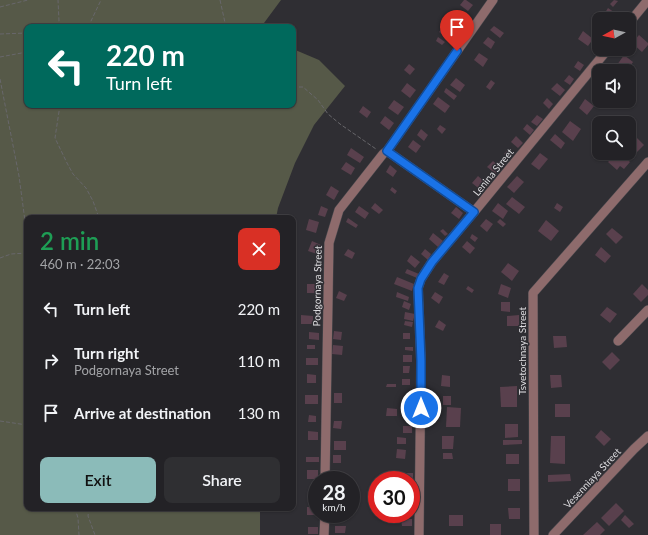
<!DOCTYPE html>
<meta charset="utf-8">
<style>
body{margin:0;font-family:Lato,sans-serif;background:#2f2f32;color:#f1f3f6;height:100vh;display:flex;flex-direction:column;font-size:15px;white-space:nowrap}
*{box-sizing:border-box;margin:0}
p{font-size:13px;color:#a3a4a7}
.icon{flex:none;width:22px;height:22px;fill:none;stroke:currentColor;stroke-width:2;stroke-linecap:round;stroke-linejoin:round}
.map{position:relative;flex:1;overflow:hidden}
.panel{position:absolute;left:24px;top:215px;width:272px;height:296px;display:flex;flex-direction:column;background:#232226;border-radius:8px;box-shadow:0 1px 3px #0004,0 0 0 1px #403f43}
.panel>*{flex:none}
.hud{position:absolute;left:24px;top:24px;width:272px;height:84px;border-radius:8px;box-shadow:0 1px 3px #0004,0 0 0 1px #403f43;background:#00695c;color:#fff;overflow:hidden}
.needle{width:26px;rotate:262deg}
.fabs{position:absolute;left:592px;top:12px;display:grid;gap:8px}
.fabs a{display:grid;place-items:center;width:44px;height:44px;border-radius:8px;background:#232226;box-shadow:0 1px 3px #0004,0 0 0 1px #403f43;font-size:20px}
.speed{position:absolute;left:308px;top:471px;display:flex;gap:8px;font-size:20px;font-weight:700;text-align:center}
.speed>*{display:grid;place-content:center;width:52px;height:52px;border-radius:50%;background:#232226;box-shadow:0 1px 3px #0004,0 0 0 1px #403f43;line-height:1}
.speed small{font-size:10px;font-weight:400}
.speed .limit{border:6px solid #d22;background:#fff;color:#111}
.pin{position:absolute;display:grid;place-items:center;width:34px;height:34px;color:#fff;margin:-41px -17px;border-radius:50% 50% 50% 0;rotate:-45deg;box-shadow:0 0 4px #0007}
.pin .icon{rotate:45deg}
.me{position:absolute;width:44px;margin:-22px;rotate:0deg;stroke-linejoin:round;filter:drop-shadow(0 0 3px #0008)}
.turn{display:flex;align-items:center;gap:14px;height:84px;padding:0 16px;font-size:18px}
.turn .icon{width:52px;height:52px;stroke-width:2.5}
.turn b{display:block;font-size:28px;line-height:34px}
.round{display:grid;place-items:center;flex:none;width:42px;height:42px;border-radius:8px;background:#2f2f32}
.headline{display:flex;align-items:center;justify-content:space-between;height:68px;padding:0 16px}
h1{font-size:24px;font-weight:600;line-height:30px;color:#1e9e55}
.cta{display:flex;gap:8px;margin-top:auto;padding:8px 16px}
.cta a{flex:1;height:46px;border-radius:8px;background:#8bbbb9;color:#111;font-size:16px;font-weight:600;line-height:46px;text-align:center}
.cta a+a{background:#2f2f32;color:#f1f3f6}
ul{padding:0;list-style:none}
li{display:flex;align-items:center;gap:12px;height:52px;padding:0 16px}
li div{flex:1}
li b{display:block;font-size:15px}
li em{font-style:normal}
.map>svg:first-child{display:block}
.green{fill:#565948}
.building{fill:#59404d}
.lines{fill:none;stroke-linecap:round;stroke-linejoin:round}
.minor-casing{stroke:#4b4a4f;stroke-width:10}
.path{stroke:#68676b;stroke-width:1;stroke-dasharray:4 2;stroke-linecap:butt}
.minor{stroke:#8e6b6c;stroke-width:9}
.route-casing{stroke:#114b97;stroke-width:10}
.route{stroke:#1a73e8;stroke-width:7}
.labels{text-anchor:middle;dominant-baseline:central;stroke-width:3;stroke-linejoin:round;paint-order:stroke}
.street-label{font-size:10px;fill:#dfdee1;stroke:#2f2e33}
</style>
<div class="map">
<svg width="648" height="535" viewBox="0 0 648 535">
<rect width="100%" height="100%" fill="#2f2e33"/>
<path class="green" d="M0 0H281L264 23 268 27H27V105H293V49L319 60 345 86 314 125 295 163 278 208 276 218H27V508H260V535H0Z"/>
<g class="building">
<path d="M464 0H466L473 5 468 11 460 5Z"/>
<path d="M614 0 618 1 613 7 610 4Z"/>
<path d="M608 8 621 17 620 19H607L603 16Z"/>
<path d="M462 15 472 22 466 29 457 22Z"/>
<path d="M446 23 455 30 448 39 439 32Z"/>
<path d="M494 26 504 33 500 38 490 30Z"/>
<path d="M583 31 593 39 588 46 578 39Z"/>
<path d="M639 35 648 43V45L642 52 632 43Z"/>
<path d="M438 37 445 42 442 45 436 41Z"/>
<path d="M488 37 495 42 491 49 483 43Z"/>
<path d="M479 53 488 59 483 67 474 60Z"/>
<path d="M624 55 633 62 627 71H625L617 65Z"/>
<path d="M578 61 584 65 580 71 574 67Z"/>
<path d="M409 64 415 69 410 75 404 70Z"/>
<path d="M569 75 574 79 570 85 564 81Z"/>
<path d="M456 78 465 85 460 92 450 85Z"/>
<path d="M491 80 495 83 490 90 486 87Z"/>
<path d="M407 83 416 90 410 98 401 91Z"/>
<path d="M557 83 565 90 560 96 551 89Z"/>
<path d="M446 88 457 96 454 100 444 92Z"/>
<path d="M438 97 450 106 445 113 433 104Z"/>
<path d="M547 98 553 104 549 109 543 103Z"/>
<path d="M585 99 594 106 587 115 579 108Z"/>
<path d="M394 100 404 107 398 115 388 108Z"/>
<path d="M363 106 371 112 367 118 359 112Z"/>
<path d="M537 115 543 119 537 126 531 122Z"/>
<path d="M385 116 394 123 389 130 380 123Z"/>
<path d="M570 121 581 129 573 141 562 132Z"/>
<path d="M527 124 534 130 530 135 523 129Z"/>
<path d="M440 125 446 129 442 134 437 129Z"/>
<path d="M421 129 428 135 424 141 417 135Z"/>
<path d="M555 134 565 143 561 149 550 140Z"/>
<path d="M516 136 523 143 518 148 511 142Z"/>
<path d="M636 137 644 145 636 153 629 146V144Z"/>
<path d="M413 140 421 146 416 153 408 147Z"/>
<path d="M351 148 364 157 360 163 347 155Z"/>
<path d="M508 149 513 154 509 159 504 154Z"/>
<path d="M540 153 548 159 539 170 531 164Z"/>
<path d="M623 155 630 162 624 169 620 166 617 170 608 162 612 158 617 161Z"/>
<path d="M493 161 501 168 496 174 487 167Z"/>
<path d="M346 162 355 168 351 175 341 169Z"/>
<path d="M390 165 397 171 393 177 386 172Z"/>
<path d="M478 176 487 184 482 191 472 183Z"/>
<path d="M517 176 524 182 514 193 507 187Z"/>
<path d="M331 186 339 191 334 200 326 195Z"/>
<path d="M392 187 397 191 395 194 390 190Z"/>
<path d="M512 197 525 207 519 214 506 204Z"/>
<path d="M375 203 383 210 379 214 371 208Z"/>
<path d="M498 203 508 211 503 219 492 211Z"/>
<path d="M557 203 563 207 560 212 554 208Z"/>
<path d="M321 206 328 209 325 217 318 215Z"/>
<path d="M359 206 369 213 365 219 355 212Z"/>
<path d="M456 207 463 213 459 219 451 213Z"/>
<path d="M348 218 358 225 356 228 346 222Z"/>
<path d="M309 219 319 222 316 233 306 230Z"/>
<path d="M486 219 493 224 487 232 480 226Z"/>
<path d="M500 219 506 224 503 227 497 222Z"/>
<path d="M546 220 559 231 551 241 538 231Z"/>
<path d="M612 228 623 237 616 244 606 234Z"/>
<path d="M443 229 448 234 445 236 440 231Z"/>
<path d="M433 233 443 241 438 247 429 239Z"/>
<path d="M472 234 478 238 475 242 470 238Z"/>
<path d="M312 241 321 245 317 254 308 251Z"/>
<path d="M467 241 475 248 470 254 462 247Z"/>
<path d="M601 247 611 256 605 263 595 255Z"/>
<path d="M348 249 355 253 352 259 344 255Z"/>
<path d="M425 249 431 254 428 260 421 254Z"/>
<path d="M411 255 420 262 415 268 407 261Z"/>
<path d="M508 263 519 271 512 281 501 272Z"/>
<path d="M407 269 419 274 417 278 405 273Z"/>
<path d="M444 273 449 276 444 285 438 282Z"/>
<path d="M397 277 414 284 412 291 394 284Z"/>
<path d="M307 284H317L316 293H307Z"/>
<path d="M501 284 511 288 508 298 498 294Z"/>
<path d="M642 284 648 290V295L641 302 633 294Z"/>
<path d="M468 286 474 290 472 293 466 289Z"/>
<path d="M339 291 347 295 344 301 336 298Z"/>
<path d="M397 292 409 297 408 301 396 297Z"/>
<path d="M435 292 443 297 439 304 431 298Z"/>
<path d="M404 301 411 304 409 310 402 307Z"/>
<path d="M501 302H510V312L501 311Z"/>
<path d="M607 307 617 314 610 323 600 315Z"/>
<path d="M405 312 415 314 413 321 404 319Z"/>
<path d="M301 315 313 316V324H301Z"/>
<path d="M519 315V326H507V316Z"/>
<path d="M439 320 446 325 443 331 435 327Z"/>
<path d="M405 321 413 322 412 327 404 325Z"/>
<path d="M334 331 342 332 341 340 333 339Z"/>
<path d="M309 332 319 333V340L309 339Z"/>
<rect x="403" y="333" width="7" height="6"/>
<path d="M553 336H566L567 347 554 348Z"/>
<rect x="307" y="345" width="8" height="4"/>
<path d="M333 345 343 346 342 355 332 354Z"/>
<path d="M405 347H413V351L405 350Z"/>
<path d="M612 352 620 360 610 370 602 362Z"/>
<rect x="403" y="355" width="9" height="7"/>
<rect x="306" y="358" width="12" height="7"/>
<path d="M403 366H410L409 373H403Z"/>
<path d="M307 374 316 375V383H307Z"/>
<path d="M442 375 450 376V387L441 386Z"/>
<path d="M550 375H561L562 387 551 388Z"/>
<rect x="402" y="379" width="8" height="6"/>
<path d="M387 384H396V387H386Z"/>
<path d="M517 386V407H501L500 387Z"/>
<rect x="334" y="393" width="8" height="10"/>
<rect x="305" y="395" width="13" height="9"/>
<rect x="443" y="396" width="8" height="9"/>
<rect x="405" y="398" width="8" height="6"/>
<rect x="555" y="404" width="15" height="13"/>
<path d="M447 407 461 408 460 427H446Z"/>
<path d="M387 408 397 409V416H386Z"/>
<path d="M309 415 316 416V422H308Z"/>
<path d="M334 421H342L341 429 333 428Z"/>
<path d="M505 424H518V437L505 438Z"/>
<rect x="403" y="426" width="9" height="7"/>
<path d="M601 430 611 439 604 446 595 437Z"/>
<path d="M308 431 318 432V440H308Z"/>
<path d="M442 436H454L453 449H442Z"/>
<path d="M551 436H565V464L550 463Z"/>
<path d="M397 437 406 438V444H397Z"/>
<path d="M503 440H522V444L503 445Z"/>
<rect x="334" y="441" width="12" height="9"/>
<path d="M397 449 406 450 405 459 396 458Z"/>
<path d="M443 453H452L453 459H443Z"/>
<rect x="506" y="454" width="13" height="10"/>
<rect x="333" y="455" width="8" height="8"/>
<rect x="306" y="457" width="13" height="5"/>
<rect x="307" y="470" width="11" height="9"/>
<rect x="405" y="473" width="8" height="6"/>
<path d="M570 474 571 481 548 482V475Z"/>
<rect x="508" y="479" width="12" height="12"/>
<rect x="411" y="486" width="2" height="12"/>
<rect x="310" y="489" width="7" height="9"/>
<path d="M616 503 624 511 609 526 601 518Z"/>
<path d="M307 507H317V514H318V515H307Z"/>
<path d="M508 508H520V519H509Z"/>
<rect x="449" y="515" width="14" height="11"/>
<path d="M625 515 634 524 629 528 621 520Z"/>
<path d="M401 519H412V526H402Z"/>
<path d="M597 522 605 530 600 535H583Z"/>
<rect x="490" y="524" width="11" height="11"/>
<path d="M335 526H346L345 533H335Z"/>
<rect x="308" y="527" width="10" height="7"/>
</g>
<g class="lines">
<g class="minor-casing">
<g id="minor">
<path d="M629 23 648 0"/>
<path d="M387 151 474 212"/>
<path d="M618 341 648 310"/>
<path d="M325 480 329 243 339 210 383 154 387 151 493 0"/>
<path d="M324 535 325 514"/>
<path d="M419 535 421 361 418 288 421 279 432 262 474 212 608 49"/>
<path d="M534 535 533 293 648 162"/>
<path d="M553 535 634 449 648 436"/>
</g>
</g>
<g class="path">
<path d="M220 0 226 27"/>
<path d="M0 7 28 0"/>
<path d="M57 27 59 21 58 0"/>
<path d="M89 27 91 21 101 0"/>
<path d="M0 34 27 33"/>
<path d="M0 57 27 52"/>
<path d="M0 79 19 176 27 236"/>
<path d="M293 87H303L318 100 328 114 340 124 376 149"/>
<path d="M60 105 55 138 67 163 73 174 86 188 93 201 99 218"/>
<path d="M0 258 11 254 27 253"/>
<path d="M0 421 27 425"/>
<path d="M75 508 78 518 79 535"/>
<path d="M89 508 88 516 95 535"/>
</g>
<use href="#minor" class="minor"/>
</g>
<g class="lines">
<g class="route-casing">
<path id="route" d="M421 408V361L418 288 421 279 432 262 474 212 387 151 457 51"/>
</g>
<use href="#route" class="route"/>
</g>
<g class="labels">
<g class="street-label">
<text transform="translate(493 172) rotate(-51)">Lenina Street</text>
<text transform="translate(317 286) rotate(-89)">Podgornaya Street</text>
<text transform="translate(522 351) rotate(-90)">Tsvetochnaya Street</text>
<text transform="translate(592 478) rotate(-47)">Vesenniaya Street</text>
</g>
</g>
</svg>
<div class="fabs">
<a><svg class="needle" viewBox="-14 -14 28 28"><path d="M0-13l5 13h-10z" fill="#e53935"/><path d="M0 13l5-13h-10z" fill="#a3a4a7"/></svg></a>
<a><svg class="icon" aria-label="sound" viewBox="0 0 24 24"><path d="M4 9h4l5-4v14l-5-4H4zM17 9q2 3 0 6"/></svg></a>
<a><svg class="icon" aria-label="search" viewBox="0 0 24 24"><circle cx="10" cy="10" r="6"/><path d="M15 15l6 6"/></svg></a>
</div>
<div class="speed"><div>28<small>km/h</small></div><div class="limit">30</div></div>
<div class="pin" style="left:457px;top:51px;background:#d93025"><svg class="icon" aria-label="arrive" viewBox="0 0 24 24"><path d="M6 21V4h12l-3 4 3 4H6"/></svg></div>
<svg class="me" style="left:421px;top:408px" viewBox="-20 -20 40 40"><circle r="17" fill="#1a73e8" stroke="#fff" stroke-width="3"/><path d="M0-11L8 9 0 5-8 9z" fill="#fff"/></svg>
<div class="hud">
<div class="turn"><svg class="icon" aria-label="left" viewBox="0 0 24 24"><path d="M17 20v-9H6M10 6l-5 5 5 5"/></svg><div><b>220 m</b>Turn left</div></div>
</div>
<section class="panel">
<div class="headline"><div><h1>2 min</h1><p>460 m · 22:03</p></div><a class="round" style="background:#d93025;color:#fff"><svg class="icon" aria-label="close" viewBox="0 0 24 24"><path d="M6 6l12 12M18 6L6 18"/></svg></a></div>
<ul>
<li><svg class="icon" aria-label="left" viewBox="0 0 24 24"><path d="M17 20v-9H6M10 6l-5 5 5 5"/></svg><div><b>Turn left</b></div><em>220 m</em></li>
<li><svg class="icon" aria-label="right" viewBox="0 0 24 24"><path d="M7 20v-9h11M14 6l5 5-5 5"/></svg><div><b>Turn right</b><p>Podgornaya Street</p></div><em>110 m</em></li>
<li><svg class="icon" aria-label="arrive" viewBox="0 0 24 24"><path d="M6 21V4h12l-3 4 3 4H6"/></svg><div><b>Arrive at destination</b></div><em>130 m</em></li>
</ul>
<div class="cta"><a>Exit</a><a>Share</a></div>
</section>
</div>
